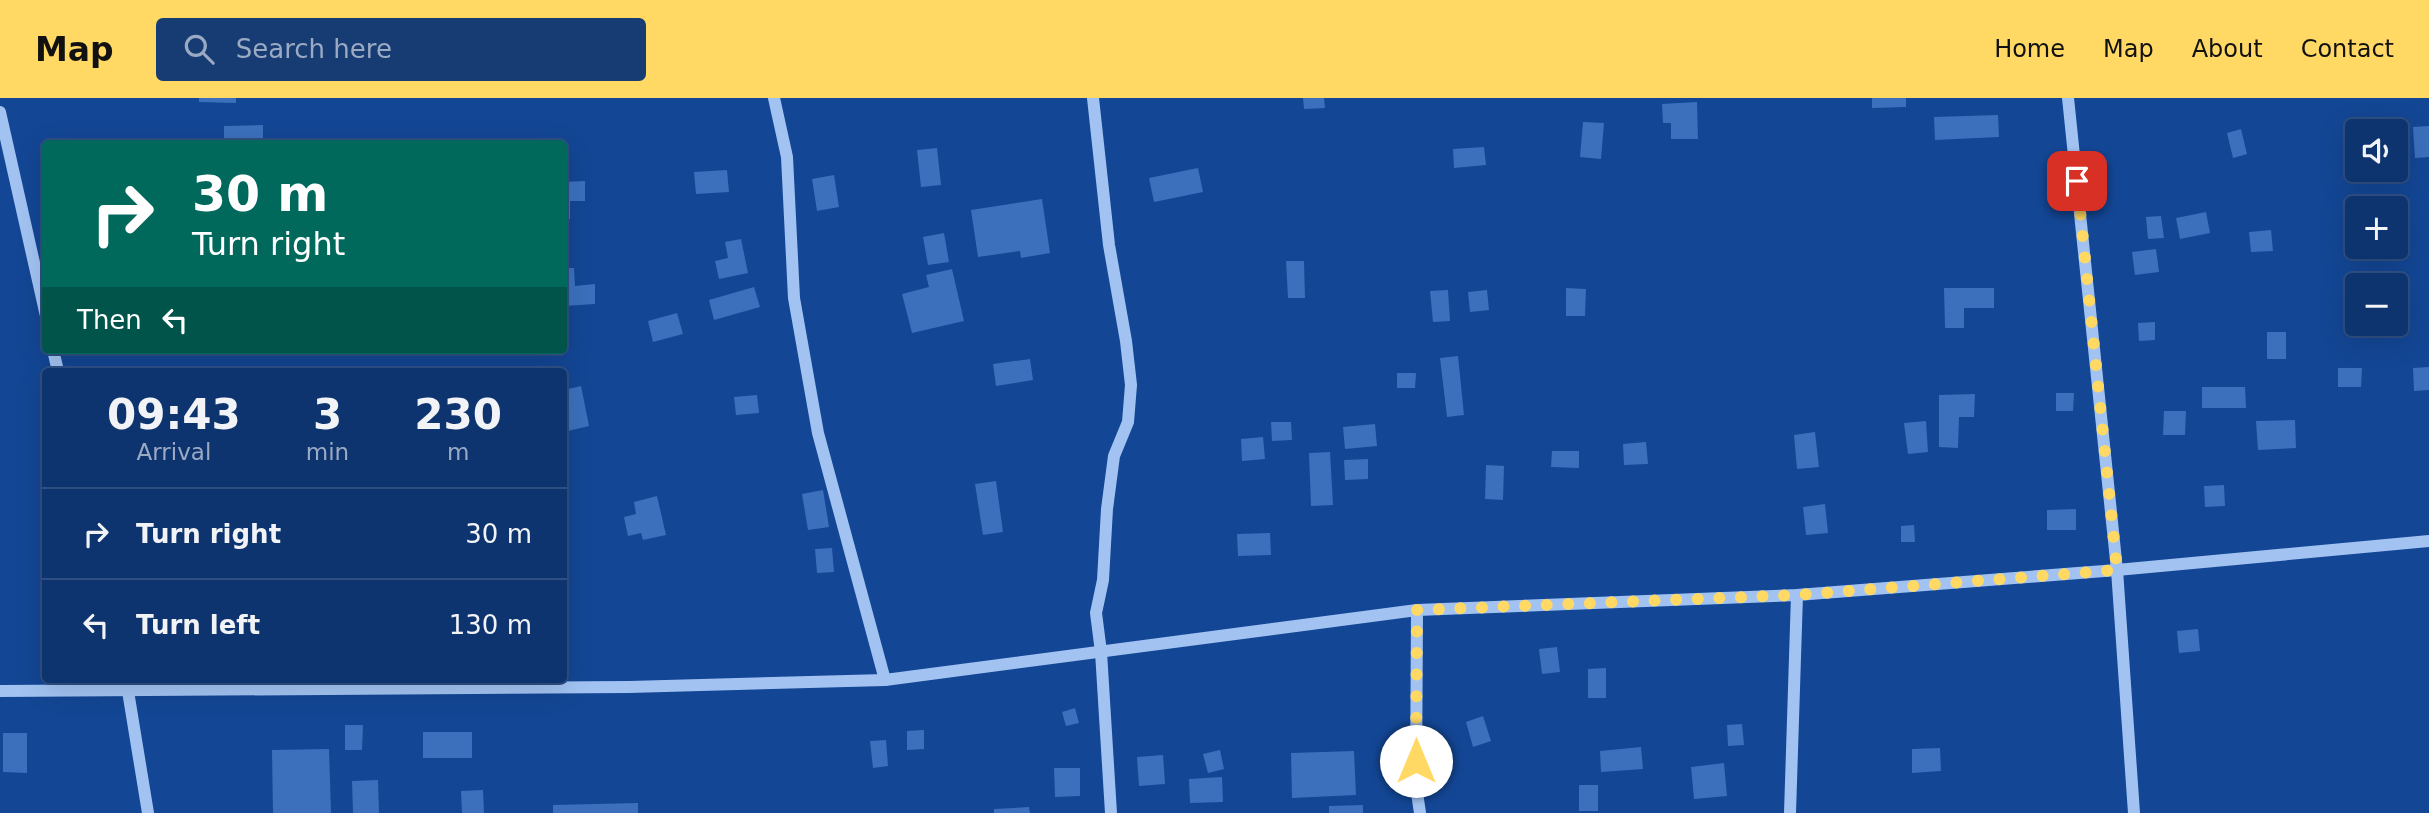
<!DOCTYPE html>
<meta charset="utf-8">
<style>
body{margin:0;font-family:"DejaVu Sans",sans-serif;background:#173c74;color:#f1f3f6;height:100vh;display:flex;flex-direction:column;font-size:26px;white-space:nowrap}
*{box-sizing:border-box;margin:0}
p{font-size:23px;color:#9baac3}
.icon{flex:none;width:38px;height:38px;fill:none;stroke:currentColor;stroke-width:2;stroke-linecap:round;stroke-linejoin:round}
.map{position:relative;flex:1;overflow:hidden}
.panel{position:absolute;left:42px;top:270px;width:525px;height:315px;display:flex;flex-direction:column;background:#0e346f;border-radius:7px;box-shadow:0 7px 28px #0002,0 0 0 2px #2e4f82}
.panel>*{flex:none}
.top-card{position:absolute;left:42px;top:42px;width:525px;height:214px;border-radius:7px;box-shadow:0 7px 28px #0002,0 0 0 2px #2e4f82;background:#00695c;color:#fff;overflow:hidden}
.controls{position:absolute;left:2345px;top:21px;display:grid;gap:14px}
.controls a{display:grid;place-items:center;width:63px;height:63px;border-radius:7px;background:#0e346f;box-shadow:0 7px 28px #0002,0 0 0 2px #2e4f82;font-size:35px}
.pin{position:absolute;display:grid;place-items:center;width:60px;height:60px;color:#fff;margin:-30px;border-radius:14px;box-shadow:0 4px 10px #0006}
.me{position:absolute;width:77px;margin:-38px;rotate:0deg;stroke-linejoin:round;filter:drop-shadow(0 0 5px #0008)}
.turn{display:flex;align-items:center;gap:24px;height:147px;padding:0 35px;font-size:32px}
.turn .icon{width:91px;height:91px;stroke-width:2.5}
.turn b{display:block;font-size:49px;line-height:60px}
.then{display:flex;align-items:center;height:66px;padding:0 35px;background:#0003;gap:14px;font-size:26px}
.eta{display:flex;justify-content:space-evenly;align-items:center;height:119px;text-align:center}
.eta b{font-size:42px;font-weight:800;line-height:49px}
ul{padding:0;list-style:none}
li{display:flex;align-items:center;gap:21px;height:91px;padding:0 35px;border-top:2px solid #2e4f82}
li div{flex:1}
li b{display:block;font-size:26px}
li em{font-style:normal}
header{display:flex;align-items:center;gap:42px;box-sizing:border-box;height:98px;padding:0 35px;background:#ffd963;color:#111}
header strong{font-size:33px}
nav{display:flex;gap:38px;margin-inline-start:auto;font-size:24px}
.search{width:490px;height:63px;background:#173c74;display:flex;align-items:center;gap:18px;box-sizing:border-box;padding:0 24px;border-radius:7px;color:#9baac3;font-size:26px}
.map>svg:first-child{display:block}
.building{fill:#3c70bc}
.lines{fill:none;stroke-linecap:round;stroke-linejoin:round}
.minor{stroke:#a2c3f2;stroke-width:12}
.route{stroke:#ffd963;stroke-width:12;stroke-dasharray:0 21.6}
</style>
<header>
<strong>Map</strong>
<div class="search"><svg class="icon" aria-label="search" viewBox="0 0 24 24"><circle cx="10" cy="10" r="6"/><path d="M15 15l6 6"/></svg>Search here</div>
<nav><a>Home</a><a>Map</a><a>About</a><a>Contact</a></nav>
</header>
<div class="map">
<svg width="2429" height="715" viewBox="0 0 2429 715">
<rect width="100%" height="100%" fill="#134694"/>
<g class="building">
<path d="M199 0H236V5L199 4Z"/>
<path d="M1303 0H1324L1325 10 1304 11Z"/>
<path d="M1872 0H1906V9L1872 10Z"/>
<path d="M1697 4 1698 41H1671V25H1663L1662 6Z"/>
<path d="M1998 17 1999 39 1935 42 1934 19Z"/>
<path d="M1583 24 1604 25 1601 61 1580 59Z"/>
<path d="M263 27V46L224 45V28Z"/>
<path d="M2429 28V59L2415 60 2413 29Z"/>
<path d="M2241 31 2247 56 2233 60 2227 35Z"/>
<path d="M1484 49 1486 67 1454 70 1453 51Z"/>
<path d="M937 50 941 87 921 89 917 52Z"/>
<path d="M1198 70 1203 94 1154 104 1149 80Z"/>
<path d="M727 72 729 94 696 96 694 74Z"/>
<path d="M834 77 839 109 817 113 812 81Z"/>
<path d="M585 83V103H570V121H564V84Z"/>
<path d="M1042 101 1050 155 1021 160 1020 153 978 159 971 112Z"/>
<path d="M2206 114 2210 135 2180 141 2176 120Z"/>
<path d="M2161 118 2164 140 2148 141 2146 119Z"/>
<path d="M2271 132 2273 153 2251 154 2249 134Z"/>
<path d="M944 135 949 164 928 167 923 139Z"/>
<path d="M741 141 748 175 719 181 715 163 728 160 725 144Z"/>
<path d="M2156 151 2159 174 2135 177 2132 154Z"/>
<path d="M1286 163H1304L1305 200H1288Z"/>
<path d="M564 170H574L575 188 595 186V206L564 208Z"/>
<path d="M952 171 964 223 912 235 902 196 929 189 926 177Z"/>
<path d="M754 189 760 209 714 222 709 202Z"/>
<path d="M1566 190 1586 191 1585 218H1566Z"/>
<path d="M1944 190H1994V210H1964V230H1945Z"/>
<path d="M1448 192 1450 223 1433 224 1430 193Z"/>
<path d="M1487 192 1489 212 1470 214 1468 194Z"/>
<path d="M677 215 683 236 653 244 648 223Z"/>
<path d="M2155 224V242L2139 243 2138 225Z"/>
<rect x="2267" y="234" width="19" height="27"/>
<path d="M298 252H324V256L298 257Z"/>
<path d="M1458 258 1464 317 1447 319 1440 260Z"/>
<path d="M1030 261 1033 282 996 288 993 266Z"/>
<path d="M2429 269V292L2414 293 2413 270Z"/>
<path d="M2338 270H2362L2361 289H2338Z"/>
<path d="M1397 275H1416L1415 290H1397Z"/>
<path d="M581 288 589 328 568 333 564 310V292Z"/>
<path d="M2202 289H2245L2246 310H2202Z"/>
<path d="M2056 295H2074L2073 313H2056Z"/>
<path d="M1975 296 1974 319H1959L1958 350 1939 349V297Z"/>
<path d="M757 297 759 315 736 317 734 299Z"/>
<path d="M2164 313H2186L2185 337H2163Z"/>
<path d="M2295 322 2296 350 2258 352 2256 323Z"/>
<path d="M1926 323 1928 354 1908 356 1904 325Z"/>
<path d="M1271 324H1291L1292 342 1272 343Z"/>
<path d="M1375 326 1377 348 1345 351 1343 329Z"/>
<path d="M1815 334 1819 369 1797 371 1794 337Z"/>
<path d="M1263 339 1265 361 1242 363 1241 341Z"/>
<path d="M1646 344 1648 366 1624 367 1623 346Z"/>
<path d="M1552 353H1579V370L1551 369Z"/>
<path d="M1330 354 1333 407 1311 408 1309 355Z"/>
<path d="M1368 361V381L1345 382 1344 362Z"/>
<path d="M1486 367 1504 368 1503 402 1485 401Z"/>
<path d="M996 383 1003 434 983 437 975 386Z"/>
<path d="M2224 387 2225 408 2205 409 2204 388Z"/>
<path d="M823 392 829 429 808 432 802 396Z"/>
<path d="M657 398 666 437 643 442 641 435 628 438 624 419 636 416 634 404Z"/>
<path d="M1825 406 1828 435 1806 437 1803 409Z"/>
<path d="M2076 411V432H2047V412Z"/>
<path d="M1914 427 1915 444H1901V428Z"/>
<path d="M1270 435 1271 457 1238 458 1237 436Z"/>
<path d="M832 450 834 474 817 475 815 451Z"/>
<path d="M2198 531 2200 553 2179 555 2177 533Z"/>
<path d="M1557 549 1560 574 1542 576 1539 551Z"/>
<path d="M1606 570V600H1588V571Z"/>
<path d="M1075 610 1079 625 1066 628 1062 614Z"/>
<path d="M1483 618 1491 643 1473 649 1466 624Z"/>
<path d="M1742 626 1744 647 1728 648 1727 627Z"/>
<path d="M345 627H363L362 652H345Z"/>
<path d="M924 632V651L907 652V633Z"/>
<rect x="423" y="634" width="49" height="26"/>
<path d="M3 635H27V675L3 674Z"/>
<path d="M886 642 888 668 873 670 870 643Z"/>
<path d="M1641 649 1643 671 1601 674 1600 653Z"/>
<path d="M1940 650 1941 673 1912 675V651Z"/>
<path d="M329 651 331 715H273L272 652Z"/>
<path d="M1220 652 1224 671 1208 675 1203 656Z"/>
<path d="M1354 653 1356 697 1292 700 1291 655Z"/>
<path d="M1163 657 1165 686 1139 688 1137 659Z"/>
<path d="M1724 665 1727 698 1694 701 1691 669Z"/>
<path d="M1054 670H1080V698L1055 699Z"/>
<path d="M1222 679 1223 704 1190 705 1189 681Z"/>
<path d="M378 682 379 715H353L352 683Z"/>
<rect x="1579" y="687" width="19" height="26"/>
<path d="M483 692 484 715H462L461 693Z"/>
<path d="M638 705V715H553V707Z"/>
<path d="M1363 707V715H1329V708Z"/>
<path d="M1029 709 1030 715H994V711Z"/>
</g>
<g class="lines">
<g class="minor">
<path d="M774 0 787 59 794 200 818 335 885 582"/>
<path d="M1093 0 1109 147 1126 243 1131 287 1128 324 1114 358 1107 411 1103 482 1096 515 1101 554 1111 715"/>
<path d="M2068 0 2117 472 2134 715"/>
<path d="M0 14 46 218"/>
<path d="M53 252 58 273"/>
<path d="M1417 512 1416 688 1420 715"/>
<path d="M126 581 148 715"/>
<path d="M0 593 629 589 885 582 1417 512 1797 497 2117 472 2429 443"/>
<path d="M1790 715 1797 497"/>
</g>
</g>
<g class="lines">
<path class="route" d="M1416 663 1417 512 1797 497 2117 472 2077 83"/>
</g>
</svg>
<div class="controls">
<a><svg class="icon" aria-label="sound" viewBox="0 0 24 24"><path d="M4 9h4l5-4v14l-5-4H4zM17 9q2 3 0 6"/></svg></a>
<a>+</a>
<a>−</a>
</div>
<div class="pin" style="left:2077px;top:83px;background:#d93025"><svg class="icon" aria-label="arrive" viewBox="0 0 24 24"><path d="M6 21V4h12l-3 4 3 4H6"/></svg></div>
<svg class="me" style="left:1416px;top:663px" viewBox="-20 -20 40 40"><circle r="19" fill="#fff"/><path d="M0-13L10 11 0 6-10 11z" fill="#ffd963"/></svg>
<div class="top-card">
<div class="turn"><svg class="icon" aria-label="right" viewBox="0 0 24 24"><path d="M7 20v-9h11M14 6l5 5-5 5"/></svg><div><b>30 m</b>Turn right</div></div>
<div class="then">Then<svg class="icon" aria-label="left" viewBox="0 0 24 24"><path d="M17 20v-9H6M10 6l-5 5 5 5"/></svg></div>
</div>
<section class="panel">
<div class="eta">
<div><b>09:43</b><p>Arrival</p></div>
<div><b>3</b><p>min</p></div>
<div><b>230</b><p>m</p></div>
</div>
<ul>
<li><svg class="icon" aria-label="right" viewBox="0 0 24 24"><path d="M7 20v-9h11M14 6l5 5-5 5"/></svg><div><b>Turn right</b></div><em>30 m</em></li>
<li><svg class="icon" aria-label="left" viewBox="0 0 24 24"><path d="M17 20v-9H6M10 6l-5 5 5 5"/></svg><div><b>Turn left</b></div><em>130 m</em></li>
</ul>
</section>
</div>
